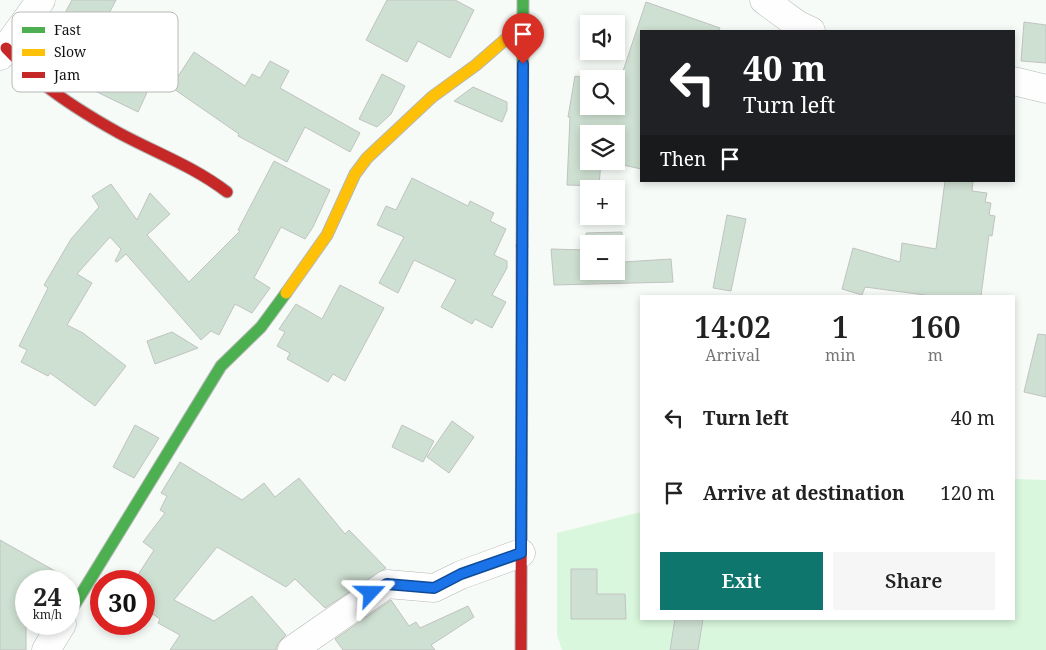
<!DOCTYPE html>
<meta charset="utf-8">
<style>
body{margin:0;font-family:"Noto Serif",serif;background:#f6f6f6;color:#222;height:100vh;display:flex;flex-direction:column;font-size:19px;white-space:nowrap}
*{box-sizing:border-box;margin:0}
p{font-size:16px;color:#767676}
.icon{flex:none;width:28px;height:28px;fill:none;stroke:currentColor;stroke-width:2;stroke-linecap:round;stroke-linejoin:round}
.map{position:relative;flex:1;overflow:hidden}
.sheet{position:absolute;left:640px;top:295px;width:375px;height:325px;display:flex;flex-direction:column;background:#fff;border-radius:0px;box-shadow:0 2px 8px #0003}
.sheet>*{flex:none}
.banner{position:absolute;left:640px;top:30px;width:375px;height:152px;border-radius:0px;box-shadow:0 2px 8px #0003;background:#202124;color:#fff;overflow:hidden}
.fabs{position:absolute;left:580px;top:15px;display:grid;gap:10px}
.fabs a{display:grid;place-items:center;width:45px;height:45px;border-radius:0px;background:#fff;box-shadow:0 2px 8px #0003;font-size:25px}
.speed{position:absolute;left:15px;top:570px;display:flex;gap:10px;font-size:25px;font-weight:700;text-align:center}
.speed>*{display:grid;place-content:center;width:65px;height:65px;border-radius:50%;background:#fff;box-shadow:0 2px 8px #0003;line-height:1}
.speed small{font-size:12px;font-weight:400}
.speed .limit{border:8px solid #d22;background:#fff;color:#111}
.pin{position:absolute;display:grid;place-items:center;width:42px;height:42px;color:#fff;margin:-51px -21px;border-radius:50% 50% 50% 0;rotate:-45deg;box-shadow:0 0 5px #0007}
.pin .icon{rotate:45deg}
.me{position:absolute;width:55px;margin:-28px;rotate:67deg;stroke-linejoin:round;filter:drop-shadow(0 0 4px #0008)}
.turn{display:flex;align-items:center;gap:18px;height:105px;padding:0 20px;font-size:22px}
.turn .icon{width:65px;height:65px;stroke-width:2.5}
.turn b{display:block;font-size:35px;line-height:42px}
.then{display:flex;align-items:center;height:48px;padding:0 20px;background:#0003;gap:10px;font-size:19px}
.eta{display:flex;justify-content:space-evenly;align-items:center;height:85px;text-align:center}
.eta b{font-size:30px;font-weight:600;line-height:35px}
.button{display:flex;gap:10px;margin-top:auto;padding:10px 20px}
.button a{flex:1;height:58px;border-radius:0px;background:#0f766e;color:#fff;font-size:20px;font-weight:600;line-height:58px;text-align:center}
.button a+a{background:#f6f6f6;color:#222}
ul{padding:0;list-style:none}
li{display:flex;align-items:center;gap:15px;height:75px;padding:0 20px}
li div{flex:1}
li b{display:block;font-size:19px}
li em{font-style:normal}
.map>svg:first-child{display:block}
.green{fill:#d9f7dd}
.building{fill:#cee0d1;stroke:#c0c3c1;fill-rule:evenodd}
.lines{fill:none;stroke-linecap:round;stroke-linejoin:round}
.street-casing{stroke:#b4b8b5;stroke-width:29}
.fast-casing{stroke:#b4b8b5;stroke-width:13}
.slow-casing{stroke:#b4b8b5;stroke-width:13}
.jam-casing{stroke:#b4b8b5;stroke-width:13}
.street{stroke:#fefefe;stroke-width:28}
.fast{stroke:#4caf50;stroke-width:11}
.slow{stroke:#ffc107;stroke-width:11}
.jam{stroke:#c62828;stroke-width:11}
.route-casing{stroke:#114b97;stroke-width:12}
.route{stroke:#1a73e8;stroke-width:9}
.key{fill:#fff;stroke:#b7b8b7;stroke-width:1}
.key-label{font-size:14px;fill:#101210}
</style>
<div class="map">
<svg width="1046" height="650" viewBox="0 0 1046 650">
<rect width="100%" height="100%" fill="#f7fbf7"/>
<path class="green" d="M1014 479 1046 480V650H562L557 635V533L641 512V619H1014Z"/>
<g class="building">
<path d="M72 0H116L94 42 59 24Z"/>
<path d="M387 0H455L474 10 450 58 418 41 407 62 366 40Z"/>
<path d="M646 2 720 28 719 31H641V169L606 161H616V134H589V161H601L599 186 567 185 570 117H568L575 76 593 79H589V106H616V83H619Z"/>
<path d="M1024 22 1046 25V63L1021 61Z"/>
<path d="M194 52 245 86 252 74 260 78 270 61 289 71 280 88 360 133 350 152 305 127 287 162 238 136 239 134 171 87Z"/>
<path d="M105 66 149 88 138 112 93 90Z"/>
<path d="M382 74 405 86 391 114 377 127 359 119Z"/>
<path d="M473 87 507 102V110L502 122 454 101Z"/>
<path d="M274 161 330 190 313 227 305 239 281 227 254 278 270 288 252 313 235 304 219 335 211 331 201 340 126 254 117 262 115 261 121 249 110 237 77 274 92 283 67 325 83 333 126 366 95 406 50 373 48 376 21 362 27 350 19 346 48 288 44 285 71 239 99 207 92 196 111 184 137 220 150 193 170 214 147 235 189 282 240 231 238 230Z"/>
<path d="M412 178 468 206 470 201 494 213 490 221 506 229 494 255 507 261V268L492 295 506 302 492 328 475 319 472 324 441 307 456 280 414 260 398 293 379 283 404 237 377 225 386 206 396 210Z"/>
<path d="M945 181H973L972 191 987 193 985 202 991 203 989 215 995 216 992 236 989 235 981 296H932L865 287 862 295 842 289 853 248 900 262 902 243 936 249Z"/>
<path d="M727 215 746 219 731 291 713 288Z"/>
<path d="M622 232 623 262 671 259 673 282 554 285 551 249 586 250V233ZM589 244H616V271H589Z"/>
<path d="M340 285 384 308 345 381 333 374 328 382 287 359 290 353 277 346 285 332 279 329 296 304 322 319Z"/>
<path d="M172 332 198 348 155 364 147 341Z"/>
<path d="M1038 334 1046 335V397L1024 392Z"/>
<path d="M452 421 474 437 449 473 427 457Z"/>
<path d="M135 425 159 438 134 478 113 467Z"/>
<path d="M402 425 434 441 423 462 392 447Z"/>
<path d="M180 462 242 500 264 483 275 497 299 478 345 534 349 530 386 568 325 608 295 579 286 587 217 547 174 600 214 621 252 596 286 635 278 643 276 650H170L180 635 158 623 160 619 144 608V581H134L154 550 143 542 165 513 160 510 167 496 161 493Z"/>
<path d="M0 540 71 580 26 581V650H0Z"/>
<path d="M571 569H597V594H625L626 619H571Z"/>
<path d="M391 600 409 626 416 622 420 628 468 606 474 617 431 645 435 650H343L335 639Z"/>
<path d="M675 619H703L698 650H670Z"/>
</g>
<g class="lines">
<g class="street-casing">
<g id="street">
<path d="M764 0 798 25 811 31"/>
<path d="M0 56 41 0"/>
<path d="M1014 81 1046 89"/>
<path d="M46 650 62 624"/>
<path d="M292 650 387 584 434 588 461 575 521 553"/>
</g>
</g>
<g class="fast-casing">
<g id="fast">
<path d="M522 246 523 0"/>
<path d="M69 614 221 366 261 327 286 293"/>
</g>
</g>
<g class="slow-casing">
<path id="slow" d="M286 293 327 235 355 174 367 158 432 97 476 65 523 24"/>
</g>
<g class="jam-casing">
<g id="jam">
<path d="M6 48C18 60 29 73 42 83 66 102 92 118 119 133 156 153 193 166 227 192"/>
<path d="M521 650 522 246"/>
</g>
</g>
<use href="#street" class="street"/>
<use href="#fast" class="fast"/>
<use href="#slow" class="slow"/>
<use href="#jam" class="jam"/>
</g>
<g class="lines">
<g class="route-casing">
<path id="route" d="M371 593 387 584 434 588 461 574 521 553 523 64"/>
</g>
<use href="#route" class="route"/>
</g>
<rect x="12" y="12" width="166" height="80" rx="8" class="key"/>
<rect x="22" y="27" width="23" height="6" fill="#4caf50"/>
<rect x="22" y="49" width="23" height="7" fill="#ffc107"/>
<rect x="22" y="72" width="23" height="6" fill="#c62828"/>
<g class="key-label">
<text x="54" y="35">Fast</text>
<text x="54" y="57">Slow</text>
<text x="54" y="80">Jam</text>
</g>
</svg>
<div class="fabs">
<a><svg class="icon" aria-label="sound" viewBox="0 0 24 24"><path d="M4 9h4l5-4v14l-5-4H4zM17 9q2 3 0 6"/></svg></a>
<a><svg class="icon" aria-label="search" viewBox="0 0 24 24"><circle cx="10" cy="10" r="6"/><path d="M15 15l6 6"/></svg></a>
<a><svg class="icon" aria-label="layers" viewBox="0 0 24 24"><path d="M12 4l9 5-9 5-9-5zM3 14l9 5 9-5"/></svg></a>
<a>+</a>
<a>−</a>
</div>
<div class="speed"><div>24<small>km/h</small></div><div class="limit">30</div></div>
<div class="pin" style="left:523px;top:64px;background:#d93025"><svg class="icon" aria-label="arrive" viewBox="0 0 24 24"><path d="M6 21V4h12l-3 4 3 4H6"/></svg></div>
<svg class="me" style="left:371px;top:593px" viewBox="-20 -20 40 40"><path d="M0-17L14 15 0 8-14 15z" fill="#1a73e8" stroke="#fff" stroke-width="4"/></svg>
<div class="banner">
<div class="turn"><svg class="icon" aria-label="left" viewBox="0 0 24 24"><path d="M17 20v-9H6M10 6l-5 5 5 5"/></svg><div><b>40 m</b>Turn left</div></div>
<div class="then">Then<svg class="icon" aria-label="arrive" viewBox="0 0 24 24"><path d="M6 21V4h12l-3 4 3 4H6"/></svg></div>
</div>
<section class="sheet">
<div class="eta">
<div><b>14:02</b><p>Arrival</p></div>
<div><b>1</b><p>min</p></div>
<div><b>160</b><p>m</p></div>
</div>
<ul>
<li><svg class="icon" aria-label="left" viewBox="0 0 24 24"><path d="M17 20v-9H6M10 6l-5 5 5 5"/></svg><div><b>Turn left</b></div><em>40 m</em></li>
<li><svg class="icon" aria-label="arrive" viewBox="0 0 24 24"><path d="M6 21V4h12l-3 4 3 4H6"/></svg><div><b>Arrive at destination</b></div><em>120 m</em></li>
</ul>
<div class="button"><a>Exit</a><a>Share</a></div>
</section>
</div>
